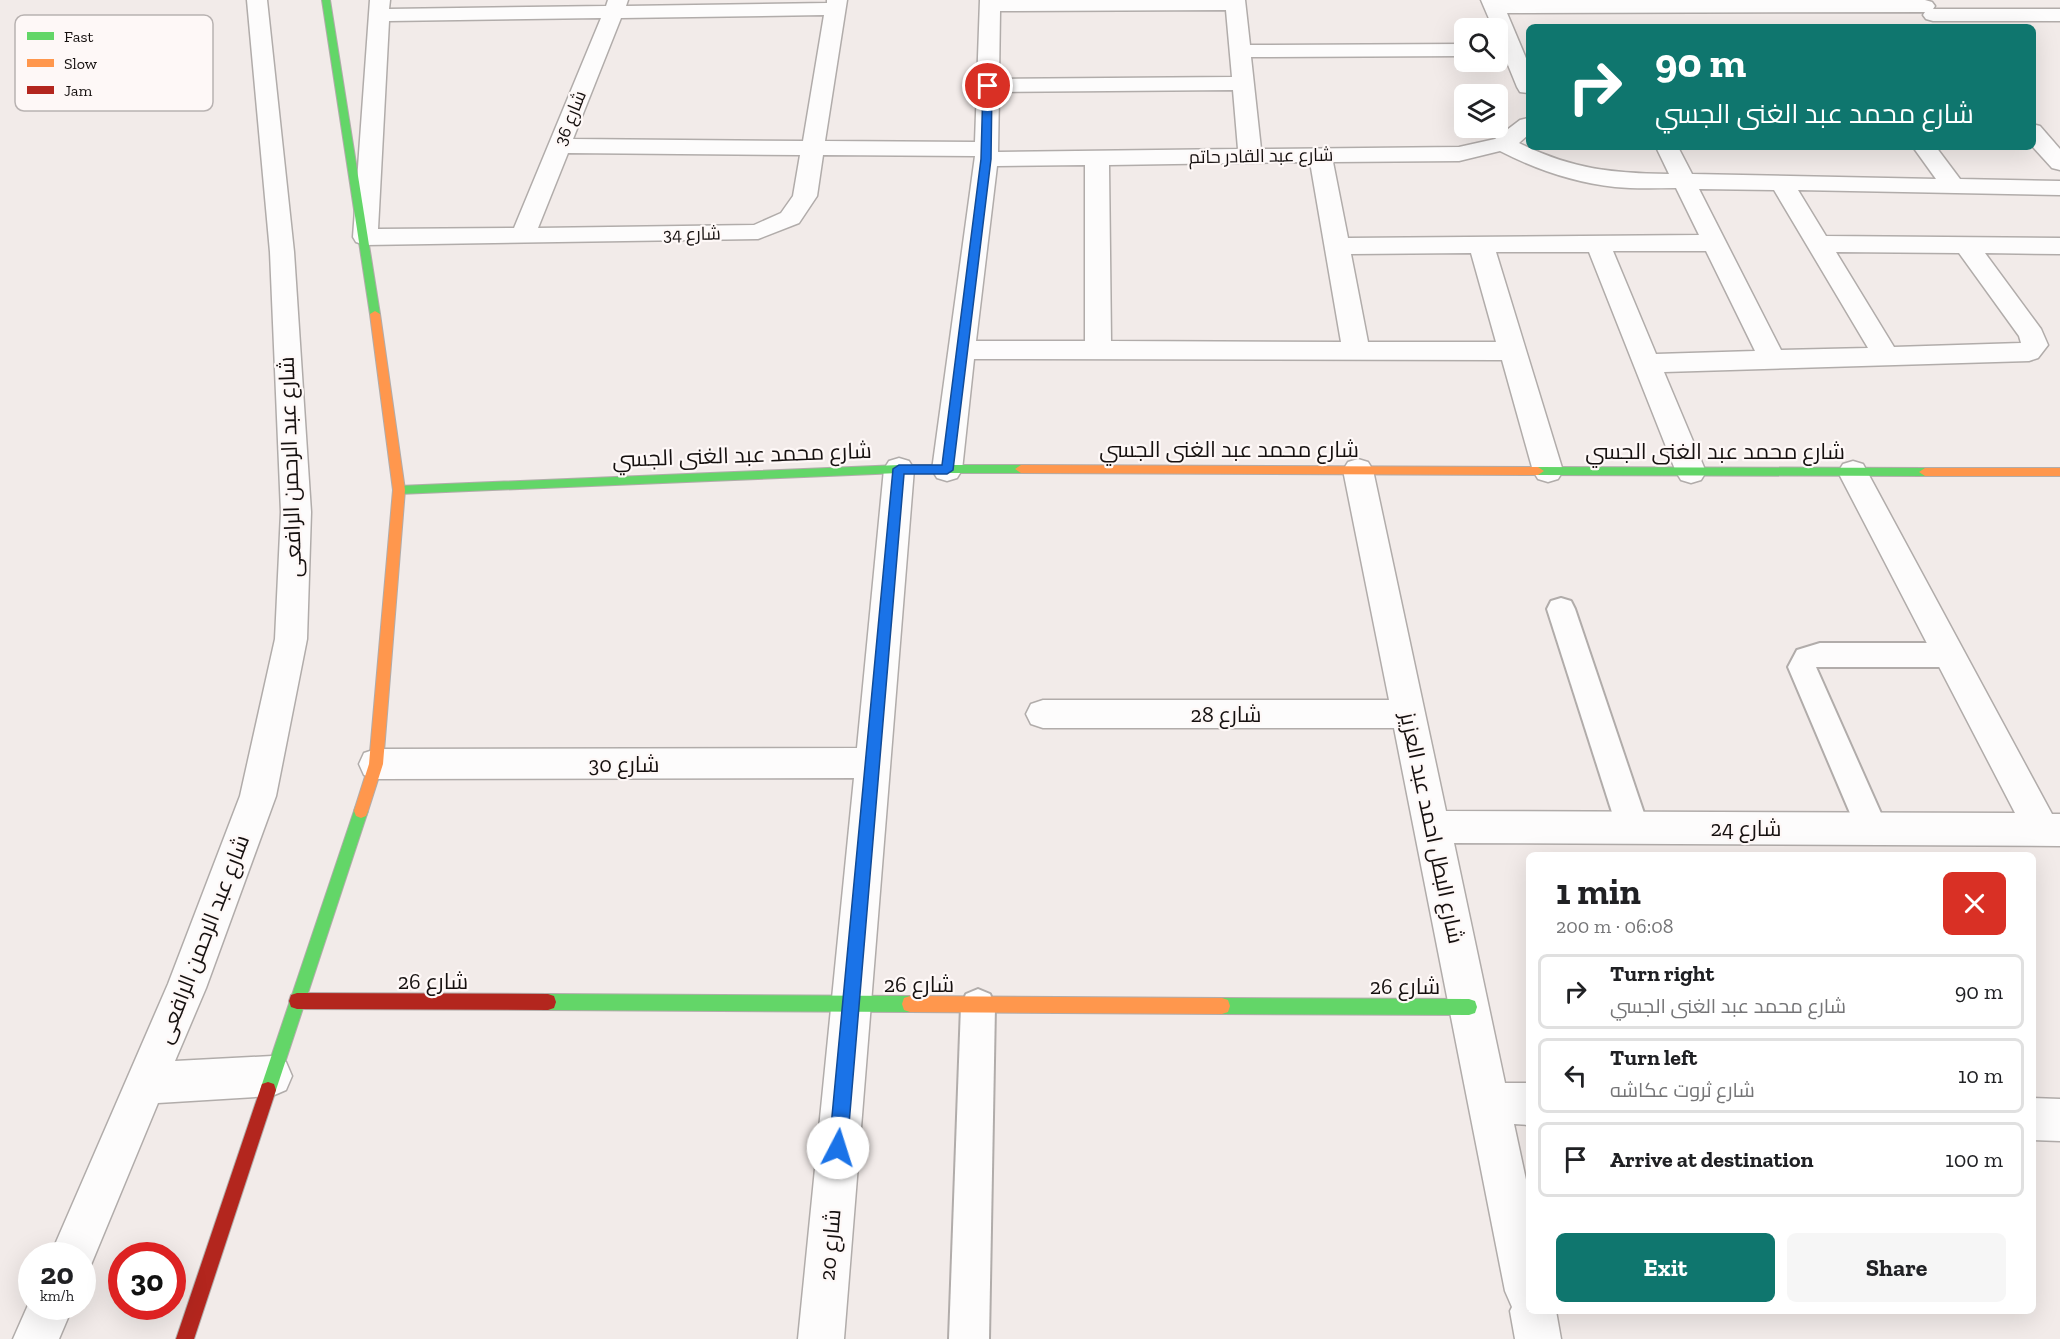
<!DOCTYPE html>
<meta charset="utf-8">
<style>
body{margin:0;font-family:"Zilla Slab",Cairo,serif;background:#f6f6f6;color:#202124;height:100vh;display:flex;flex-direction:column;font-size:22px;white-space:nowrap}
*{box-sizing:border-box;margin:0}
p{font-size:20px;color:#757577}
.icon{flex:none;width:33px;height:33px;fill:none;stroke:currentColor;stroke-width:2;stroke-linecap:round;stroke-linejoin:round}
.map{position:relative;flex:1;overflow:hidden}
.side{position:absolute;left:1526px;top:852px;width:510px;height:462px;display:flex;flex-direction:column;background:#fff;border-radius:9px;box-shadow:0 6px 24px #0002}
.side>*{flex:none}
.hud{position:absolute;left:1526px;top:24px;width:510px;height:126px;border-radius:9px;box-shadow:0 6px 24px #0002;background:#0f766e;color:#fff;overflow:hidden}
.tools{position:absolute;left:1454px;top:18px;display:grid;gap:12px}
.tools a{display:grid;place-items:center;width:54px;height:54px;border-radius:9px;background:#fff;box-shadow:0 6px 24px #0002;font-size:30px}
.speed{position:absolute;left:18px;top:1242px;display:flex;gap:12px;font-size:30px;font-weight:700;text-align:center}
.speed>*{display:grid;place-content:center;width:78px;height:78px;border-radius:50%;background:#fff;box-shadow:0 6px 24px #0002;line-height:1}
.speed small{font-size:15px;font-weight:400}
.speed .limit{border:9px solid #d22;background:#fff;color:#111}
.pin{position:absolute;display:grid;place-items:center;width:51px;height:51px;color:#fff;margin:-26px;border:3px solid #fff;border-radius:50%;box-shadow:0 2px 6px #0007}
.me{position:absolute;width:66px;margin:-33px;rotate:5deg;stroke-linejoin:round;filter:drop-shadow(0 0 4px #0008)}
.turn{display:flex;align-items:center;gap:21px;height:126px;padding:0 30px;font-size:27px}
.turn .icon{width:78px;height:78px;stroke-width:2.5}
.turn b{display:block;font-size:42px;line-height:51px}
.round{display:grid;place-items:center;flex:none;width:63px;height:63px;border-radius:9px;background:#f6f6f6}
.headline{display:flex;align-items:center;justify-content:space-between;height:102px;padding:0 30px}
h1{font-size:36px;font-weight:700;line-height:45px}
.action{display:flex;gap:12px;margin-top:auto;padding:12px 30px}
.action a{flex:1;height:69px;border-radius:9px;background:#0f766e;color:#fff;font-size:24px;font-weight:700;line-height:69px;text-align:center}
.action a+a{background:#f6f6f6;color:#202124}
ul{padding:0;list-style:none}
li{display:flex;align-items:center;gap:18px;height:75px;margin:0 12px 9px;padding:0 18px;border:3px solid #e0e0e0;border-radius:9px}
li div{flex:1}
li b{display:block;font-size:22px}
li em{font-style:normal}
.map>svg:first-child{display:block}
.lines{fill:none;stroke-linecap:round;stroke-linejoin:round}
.lane-casing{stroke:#b1acaa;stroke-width:4}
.street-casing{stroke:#b1acaa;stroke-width:3}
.fast-casing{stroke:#b1acaa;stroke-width:2}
.slow-casing{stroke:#b1acaa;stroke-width:2}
.jam-casing{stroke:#b1acaa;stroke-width:2}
.lane{fill:#fdfcfc;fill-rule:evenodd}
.street{fill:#fdfcfc;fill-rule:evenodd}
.fast{fill:#63d668;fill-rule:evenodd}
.slow{fill:#ff974d;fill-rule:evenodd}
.jam{fill:#b3261e;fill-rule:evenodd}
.route{fill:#1a73e8;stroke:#114b97;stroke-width:1.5}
.labels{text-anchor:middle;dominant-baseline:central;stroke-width:4.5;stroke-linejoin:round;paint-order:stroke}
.far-street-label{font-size:18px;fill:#15100f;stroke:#fef8f7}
.street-label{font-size:22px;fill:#15100f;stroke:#fef8f7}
.key{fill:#fef8f7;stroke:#b8b2b1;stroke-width:1.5}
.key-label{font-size:16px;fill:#15100f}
</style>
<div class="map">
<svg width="2060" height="1339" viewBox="0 0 2060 1339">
<rect width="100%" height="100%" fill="#f2ebe9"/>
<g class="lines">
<g class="lane-casing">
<g id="lane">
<path d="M1561 598 1571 601 1575 609 1649 828 1644 838 1633 842 1622 838 1617 828 1547 609 1551 601Z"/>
<path d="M1820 643H1950L1960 647 1964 655 1960 663 1950 667H1816L1888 829 1883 839 1872 843 1861 839 1788 667 1797 650Z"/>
<path d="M978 989 990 994 995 1006 989 1339H949L961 1006 966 994Z"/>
</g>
</g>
<g class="street-casing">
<g id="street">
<path d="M247 0H267L294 252 311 512 307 639 276 796 206 988 175 1061 272 1056 286 1062 292 1076 286 1090 272 1096 158 1103 88 1272 82 1274V1256H50L168 984 240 796 275 639 281 512 270 252Z"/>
<path d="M370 0H390L389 9 606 6 608 0H628L626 6 827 3V0H847L825 141 975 142 980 0H1245L1250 45 1464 44V56L1251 57 1261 149 1459 147 1495 139 1520 120 1528 118V135L1519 143C1572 169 1611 173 1669 174L1656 147H1678L1692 174 1936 179 1913 147H1936L1960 179 2060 181V195L1798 190 1826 236 2060 238V254L1985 253 2041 329 2048 345 2038 358 2029 361 1664 372 1706 472 1701 480 1691 483 1681 480 1676 472 1589 252H1496L1563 471 1558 479 1548 482 1538 479 1533 471 1502 360 974 359 962 470 957 478 947 481 937 478 932 470 975 156 823 155 817 196 799 223 758 239 365 245 356 242 353 237ZM1226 10 1232 77 999 79 1000 11ZM824 15 803 141 573 139 621 18ZM601 18 514 228 378 229 389 21ZM1233 90 1238 149 998 152 999 92ZM1500 151C1535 169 1576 183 1615 187 1635 189 1656 188 1676 188L1699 235 1348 238 1333 162 1459 161ZM568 153 800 155 793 196 781 213 754 225 538 228ZM1310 162 1341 342 1111 341 1109 165ZM1085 165V341H976L997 166ZM1699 189 1774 190 1868 348 1781 350ZM1613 251H1706L1755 351 1656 354ZM1836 252 1959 253 2019 336 2021 343 1894 347ZM1471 253 1496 342H1368L1351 254Z"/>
<path d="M1481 0H1925L1932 2 1935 6 1933 9H2060V21H1933L1926 19 1923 15 1925 12 1507 13 1528 63V93L1520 92 1517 87 1497 38V28H1493Z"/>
<path d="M2032 124 2040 126 2060 149V170L2052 168 2032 146Z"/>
<path d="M899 458 909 461 914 469 844 1339H798L854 778 376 779 364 775 359 764 364 753 376 749 857 748 884 469 889 461Z"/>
<path d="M1358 459 1368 462 1373 470 1446 811 2015 813 1838 472 1843 464 1853 461 1863 464 2052 814H2060V846L1454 843 1505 1083H1528V1125L1514 1124 1528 1189V1311H1556L1561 1339H1515L1510 1311 1512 1307 1505 1291 1394 728H1043L1031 724 1026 714 1031 704 1043 700H1389L1343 470 1348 462Z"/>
<path d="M2032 1098 2060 1099V1141L2032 1140Z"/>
<path d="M32 1296V1306H73L59 1339H13Z"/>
</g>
</g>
<g class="fast-casing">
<g id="fast">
<path d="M322 0H330L380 314 375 317 370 314Z"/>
<path d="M899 465H1021L1027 469 1021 473H899L399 494 393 490 399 486Z"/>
<path d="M1538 467 1925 468 1931 472 1925 476 1538 475 1532 471Z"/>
<path d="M361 804 366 806 368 811 276 1090 274 1096 268 1098 262 1096 260 1090 354 811 356 806Z"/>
<path d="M548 994 910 996 916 998 918 1004 916 1010 910 1012 548 1010 542 1008 540 1002 542 996Z"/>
<path d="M1222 998 1469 999 1475 1001 1477 1007 1475 1013 1469 1015 1222 1014 1216 1012 1214 1006 1216 1000Z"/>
</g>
</g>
<g class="slow-casing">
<g id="slow">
<path d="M375 311 380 314 405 490 383 764 368 811 366 816 361 818 356 816 354 811 369 764 393 490 370 314Z"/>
<path d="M1021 465 1538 467 1544 471 1538 475 1021 473 1015 469Z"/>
<path d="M1925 468H2060V476H1925L1919 472Z"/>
<path d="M910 996 1222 998 1228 1000 1230 1006 1228 1012 1222 1014 910 1012 904 1010 902 1004 904 998Z"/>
</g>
</g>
<g class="jam-casing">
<g id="jam">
<path d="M297 993 548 994 554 996 556 1002 554 1008 548 1010 297 1009 291 1007 289 1001 291 995Z"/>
<path d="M268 1082 274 1084 276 1090 194 1339H176L260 1090 262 1084Z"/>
</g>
</g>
<use href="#lane" class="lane"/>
<use href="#street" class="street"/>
<use href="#fast" class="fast"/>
<use href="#slow" class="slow"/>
<use href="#jam" class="jam"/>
</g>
<path class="route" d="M988 83 992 86 991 159 953 470 947 474H904L847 1148 844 1154 838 1157 832 1154 829 1148 893 469 899 465H942L981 159 983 86Z"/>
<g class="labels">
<g class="far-street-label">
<text transform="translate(570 118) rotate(-68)">شارع 36</text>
<text transform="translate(1261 156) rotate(-1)">شارع عبد القادر حاتم</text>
<text transform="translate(692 234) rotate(-1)">شارع 34</text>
</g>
<g class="street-label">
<text x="1229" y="449">شارع محمد عبد الغنى الجسي</text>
<text x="1715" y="451">شارع محمد عبد الغنى الجسي</text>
<text transform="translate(742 455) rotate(-2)">شارع محمد عبد الغنى الجسي</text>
<text transform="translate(290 467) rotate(-92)">شارع عبد الرحمن الرافعى</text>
<text x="1226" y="714">شارع 28</text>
<text x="624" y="764">شارع 30</text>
<text transform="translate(1432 828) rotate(78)">شارع البطل احمد عبد العزيز</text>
<text x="1746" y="828">شارع 24</text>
<text transform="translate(203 939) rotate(-69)">شارع عبد الرحمن الرافعى</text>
<text x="433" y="981">شارع 26</text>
<text x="919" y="984">شارع 26</text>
<text x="1405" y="986">شارع 26</text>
<text transform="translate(830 1245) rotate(-85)">شارع 20</text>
</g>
</g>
<rect x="15" y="15" width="198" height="96" rx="9" class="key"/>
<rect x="27" y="32" width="27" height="8" fill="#63d668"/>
<rect x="27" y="59" width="27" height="8" fill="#ff974d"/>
<rect x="27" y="86" width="27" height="8" fill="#b3261e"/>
<g class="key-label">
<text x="64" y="42">Fast</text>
<text x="64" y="69">Slow</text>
<text x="64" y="96">Jam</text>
</g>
</svg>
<div class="tools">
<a><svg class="icon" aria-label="search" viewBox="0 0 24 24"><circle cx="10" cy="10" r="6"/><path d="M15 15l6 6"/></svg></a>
<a><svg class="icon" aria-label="layers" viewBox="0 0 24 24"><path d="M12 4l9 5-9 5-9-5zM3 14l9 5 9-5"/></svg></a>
</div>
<div class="speed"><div>20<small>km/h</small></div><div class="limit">30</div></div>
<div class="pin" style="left:988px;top:86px;background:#d93025"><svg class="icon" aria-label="arrive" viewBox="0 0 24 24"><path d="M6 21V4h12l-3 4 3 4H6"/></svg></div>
<svg class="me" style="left:838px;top:1148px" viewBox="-20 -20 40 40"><circle r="19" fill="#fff"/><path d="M0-13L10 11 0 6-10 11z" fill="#1a73e8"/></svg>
<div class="hud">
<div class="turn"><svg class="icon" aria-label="right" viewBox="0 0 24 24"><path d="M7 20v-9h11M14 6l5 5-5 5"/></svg><div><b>90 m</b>شارع محمد عبد الغنى الجسي</div></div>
</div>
<section class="side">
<div class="headline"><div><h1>1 min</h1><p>200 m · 06:08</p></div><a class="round" style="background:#d93025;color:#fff"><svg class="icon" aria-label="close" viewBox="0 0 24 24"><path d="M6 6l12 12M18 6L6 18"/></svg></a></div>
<ul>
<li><svg class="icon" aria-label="right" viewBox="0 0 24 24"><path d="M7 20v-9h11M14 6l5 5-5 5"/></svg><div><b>Turn right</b><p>شارع محمد عبد الغنى الجسي</p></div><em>90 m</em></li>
<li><svg class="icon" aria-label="left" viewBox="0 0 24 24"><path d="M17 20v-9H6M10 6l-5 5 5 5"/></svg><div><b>Turn left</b><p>شارع ثروت عكاشه</p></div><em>10 m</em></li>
<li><svg class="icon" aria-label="arrive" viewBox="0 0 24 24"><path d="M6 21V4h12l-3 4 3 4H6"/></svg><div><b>Arrive at destination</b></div><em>100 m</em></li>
</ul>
<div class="action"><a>Exit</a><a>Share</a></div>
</section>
</div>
